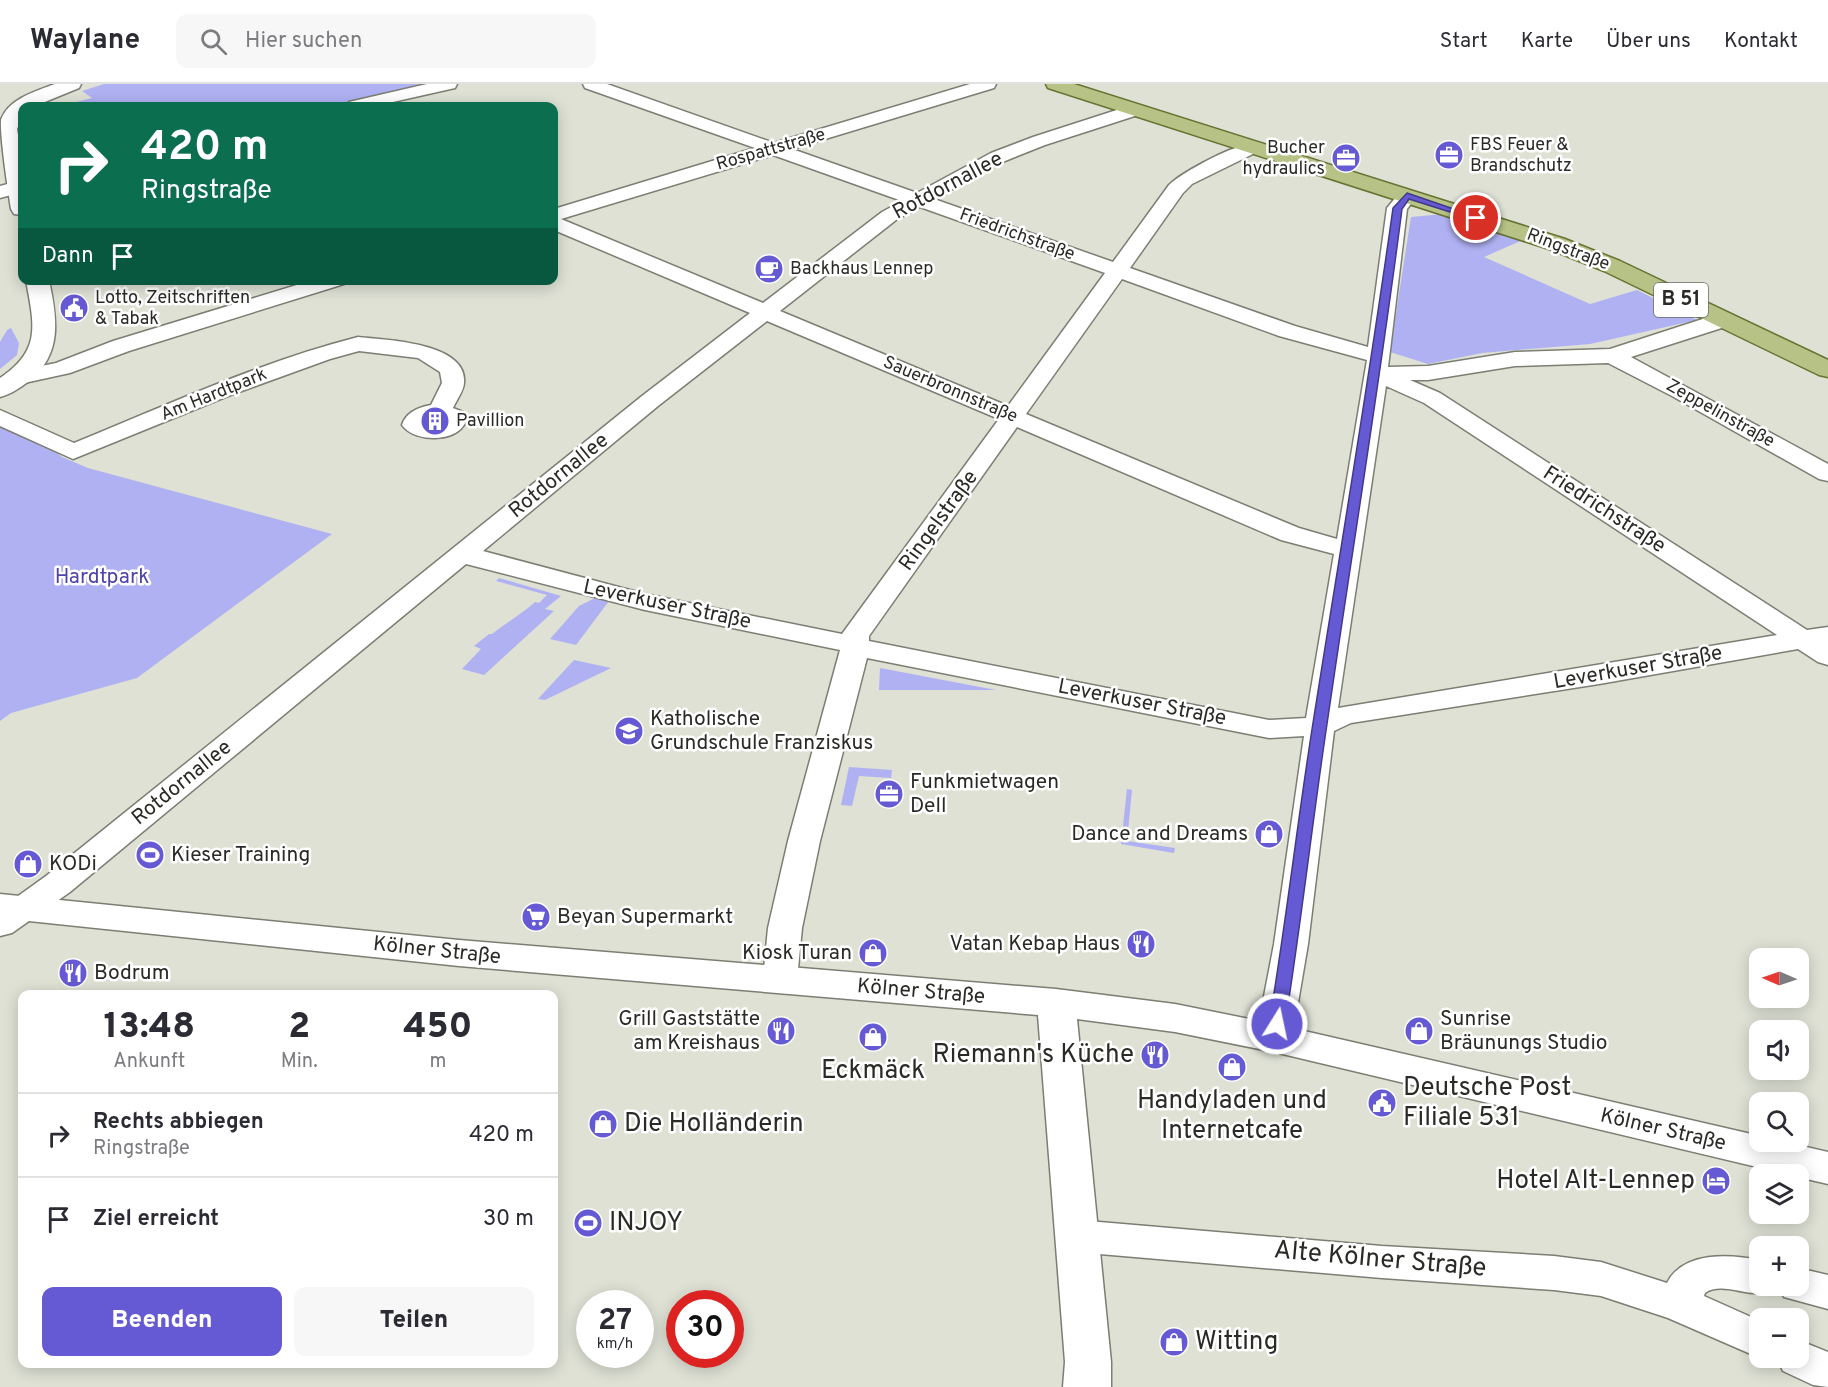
<!DOCTYPE html>
<html lang="de">
<meta charset="utf-8">
<style>
body{margin:0;font-family:Overpass,sans-serif;background:#f7f7f7;color:#2b2b33;height:100vh;display:flex;flex-direction:column;font-size:22px;white-space:nowrap}
*{box-sizing:border-box;margin:0}
p{font-size:20px;color:#7c7c81}
.icon{flex:none;width:33px;height:33px;fill:none;stroke:currentColor;stroke-width:2;stroke-linecap:round;stroke-linejoin:round}
.map{position:relative;flex:1;overflow:hidden}
.panel{position:absolute;left:18px;top:906px;width:540px;height:378px;display:flex;flex-direction:column;background:#fff;border-radius:12px;box-shadow:0 3px 15px #0003}
.panel>*{flex:none}
.top-card{position:absolute;left:18px;top:18px;width:540px;height:183px;border-radius:12px;box-shadow:0 3px 15px #0003;background:#0b6e4f;color:#fff;overflow:hidden}
.needle{width:39px;rotate:272deg}
.tools{position:absolute;left:1749px;top:864px;display:grid;gap:12px}
.tools a{display:grid;place-items:center;width:60px;height:60px;border-radius:12px;background:#fff;box-shadow:0 3px 15px #0003;font-size:30px}
.speed{position:absolute;left:576px;top:1206px;display:flex;gap:12px;font-size:30px;font-weight:700;text-align:center}
.speed>*{display:grid;place-content:center;width:78px;height:78px;border-radius:50%;background:#fff;box-shadow:0 3px 15px #0003;line-height:1}
.speed small{font-size:15px;font-weight:400}
.speed .limit{border:9px solid #d22;background:#fff;color:#111}
.pin{position:absolute;display:grid;place-items:center;width:51px;height:51px;color:#fff;margin:-26px;border:3px solid #fff;border-radius:50%;box-shadow:0 2px 6px #0007}
.me{position:absolute;width:66px;margin:-33px;rotate:10deg;stroke-linejoin:round;filter:drop-shadow(0 0 4px #0008)}
.turn{display:flex;align-items:center;gap:21px;height:126px;padding:0 24px;font-size:27px}
.turn .icon{width:78px;height:78px;stroke-width:2.5}
.turn b{display:block;font-size:42px;line-height:51px}
.then{display:flex;align-items:center;height:57px;padding:0 24px;background:#0003;gap:12px;font-size:22px}
.eta{display:flex;justify-content:space-evenly;align-items:center;height:102px;text-align:center}
.eta b{font-size:36px;font-weight:800;line-height:42px}
.button{display:flex;gap:12px;margin-top:auto;padding:12px 24px}
.button a{flex:1;height:69px;border-radius:12px;background:#655ad3;color:#fff;font-size:24px;font-weight:800;line-height:69px;text-align:center}
.button a+a{background:#f7f7f7;color:#2b2b33}
ul{padding:0;list-style:none}
li{display:flex;align-items:center;gap:18px;height:84px;padding:0 24px;border-top:2px solid #e1e1e2}
li div{flex:1}
li b{display:block;font-size:22px}
li em{font-style:normal}
header{display:flex;align-items:center;gap:36px;box-sizing:border-box;height:84px;padding:0 30px;background:#fff;border-bottom:2px solid #e1e1e2}
header strong{font-size:28px}
nav{display:flex;gap:33px;margin-inline-start:auto;font-size:21px}
.search{width:420px;height:54px;background:#f7f7f7;display:flex;align-items:center;gap:15px;box-sizing:border-box;padding:0 21px;border-radius:12px;color:#7c7c81;font-size:22px}
.map>svg:first-child{display:block}
.green{fill:#b0b1f2}
.lines{fill:none;stroke-linecap:round;stroke-linejoin:round}
.street-casing{stroke:#7b7e72;stroke-width:3}
.secondary-casing{stroke:#7b7e72;stroke-width:3}
.primary-casing{stroke:#667331;stroke-width:3}
.street{fill:#fff;fill-rule:evenodd}
.secondary{fill:#fff;fill-rule:evenodd}
.primary{fill:#b7c287;fill-rule:evenodd}
.route{fill:#655ad3;stroke:#423a89;stroke-width:1.5}
.labels{text-anchor:middle;dominant-baseline:central;stroke-width:5;stroke-linejoin:round;paint-order:stroke}
.far-poi-label{font-size:18px;fill:#2a2b26;stroke:#fff;text-anchor:start}
.far-street-label{font-size:18px;fill:#2a2b26;stroke:#fff}
.shield{fill:#fff;stroke:#6a6b67;stroke-width:1.5}
.shield-label{font-size:20px;font-weight:bold;fill:#2a2b26}
.street-label{font-size:21px;fill:#2a2b26;stroke:#fff}
.park-label{font-size:21px;fill:#4e43a9;stroke:#fff}
.poi-label{font-size:21px;fill:#2a2b26;stroke:#fff;text-anchor:start}
.near-poi-label{font-size:26px;fill:#2a2b26;stroke:#fff;text-anchor:start}
.near-street-label{font-size:26px;fill:#2a2b26;stroke:#fff}
</style>
<header>
<strong>Waylane</strong>
<div class="search"><svg class="icon" aria-label="search" viewBox="0 0 24 24"><circle cx="10" cy="10" r="6"/><path d="M15 15l6 6"/></svg>Hier suchen</div>
<nav><a>Start</a><a>Karte</a><a>Über uns</a><a>Kontakt</a></nav>
</header>
<div class="map">
<svg width="1828" height="1303" viewBox="0 0 1828 1303">
<rect width="100%" height="100%" fill="#dee1d4"/>
<g class="green">
<path d="M104 0H426L331 22H60L92 14 82 7Z"/>
<path d="M1444 130 1525 155 1484 173 1590 220 1637 206 1697 236 1590 260 1482 269 1428 280 1390 268 1411 133Z"/>
<path d="M11 244 19 259 17 271 0 285V258L7 246Z"/>
<path d="M0 342 49 363 62 373 88 384 332 450 137 594 11 629 0 637Z"/>
<path d="M499 494 561 512 545 525 554 527 484 591 462 585 481 565 474 562 489 550H492C507 538 522 530 535 518L539 519 547 511 496 497Z"/>
<path d="M595 514 609 517 576 561 550 555 579 522Z"/>
<path d="M574 576 611 584 545 616 538 615Z"/>
<path d="M880 584 996 606H879Z"/>
<path d="M849 683 892 686 891 694 859 692 852 722 841 721Z"/>
<path d="M1127 705 1132 706 1127 757 1175 764 1174 769 1121 760Z"/>
</g>
<g class="lines">
<g class="street-casing">
<g id="street">
<path d="M427 0H457L455 4 375 22H346L349 18Z"/>
<path d="M583 0H607L774 59 970 0H996L994 4 792 65 917 109 991 69 1033 53 1129 22H1141L1144 26 1141 30 1045 61 1005 77 934 115 1113 178 1169 101C1182 88 1241 56 1257 60L1260 64 1257 68 1192 100 1183 109 1130 184 1295 242 1368 263 1387 124 1400 108H1414L1417 112 1407 125 1388 283 1428 282 1515 268 1610 265 1715 231 1723 229 1731 231 1734 236 1731 241 1631 273 1828 380V397L1819 395 1672 312 1608 279 1515 282 1428 296H1410L1440 309 1807 546 1828 543V581L1818 578 1798 565 1599 600 1351 639 1334 647 1308 860 1292 954 1287 963 1274 967 1261 963 1256 954 1274 860 1304 652 1269 654 867 574 820 757 802 844 797 895 792 904 780 907 768 904 763 895 768 844 788 757 840 566 645 526 466 480 70 808 12 849 0 852V825L46 792 642 312 750 229 554 146V125L755 64 585 4ZM773 71 902 117 882 128 763 219 561 135ZM920 123 1105 189 1008 322 780 227 896 136ZM1122 195 1279 252 1367 276 1337 455 1299 444 1026 330ZM767 237 999 335 842 550 645 510 483 467 658 322ZM1386 302 1424 319 1777 551 1338 624ZM1017 343 1281 456 1334 470 1306 634 1269 636 869 557V552Z"/>
<path d="M22 96V108L0 114V102Z"/>
<path d="M313 196H347L344 200 129 267 70 289 15 301 7 299 4 294 7 289 56 279 113 257Z"/>
<path d="M358 253C384 256 468 258 464 299 464 306 456 317 453 324L463 328 467 333C463 359 415 360 402 341 406 328 419 323 431 321L442 299 440 288 418 274 359 267 330 275 228 312 73 375 0 342V326L74 359C167 321 260 278 358 253ZM438 334 442 336 436 339H428Z"/>
<path d="M1076 1136 1382 1162 1554 1172 1601 1178 1667 1199C1683 1167 1729 1170 1760 1176V1202H1776L1774 1205C1770 1206 1765 1209 1761 1209 1744 1211 1720 1198 1705 1209L1704 1212 1760 1237V1274L1668 1234 1601 1212 1554 1206 1382 1194 1076 1168 1062 1163 1056 1152 1062 1141Z"/>
<path d="M1798 1184 1828 1191V1225L1784 1213 1778 1202H1798Z"/>
<path d="M1798 1256 1828 1268V1303L1813 1301 1783 1287 1777 1274H1798Z"/>
</g>
</g>
<g class="secondary-casing">
<g id="secondary">
<path d="M55 0H81L79 4 35 22H22V33L17 45 22 74V131L14 130 11 125C8 106 0 53 1 36 8 15 36 7 55 0Z"/>
<path d="M26 196H49C57 234 63 270 29 297 20 304 11 310 0 313V294C42 266 34 241 26 196Z"/>
<path d="M0 810 459 856 1056 905 1175 920 1274 940 1760 1052V1058H1785L1828 1068V1100L1798 1093V1090H1786L1274 968 1175 948 1077 935 1111 1278V1303H1063L1065 1278 1038 931 459 882 0 834Z"/>
</g>
</g>
<g class="primary-casing">
<path id="primary" d="M1046 0H1074L1565 155 1620 177 1828 276V293L1819 291 1604 187 1549 165 1048 4Z"/>
</g>
<use href="#street" class="street"/>
<use href="#secondary" class="secondary"/>
<use href="#primary" class="primary"/>
</g>
<path class="route" d="M1407 109 1480 134 1472 135 1409 115 1402 125C1380 297 1352 468 1327 640 1312 740 1301 840 1285 940L1283 944H1271L1269 940C1286 840 1297 740 1313 639 1340 468 1369 297 1393 124Z"/>
<defs>
<g id="office-disc" transform="scale(1.5)"><circle r="9.5" fill="#655ad3" stroke="#fff"/><path d="M-6-3h4V-5.5h4V-3h4V5H-6ZM-1-4.5V-3h2v-1.5ZM-6 0V1H6V0Z" fill="#fff"/></g>
<g id="cafe-disc" transform="scale(1.5)"><circle r="9.5" fill="#655ad3" stroke="#fff"/><path d="M-5.5-4.5H6V0H3Q3 3.5 0 3.5H-2.5Q-5.5 3.5-5.5 0ZM3-3.2v2h1.7v-2ZM-6 4.5H4V6H-6Z" fill="#fff"/></g>
<g id="civic-disc" transform="scale(1.5)"><circle r="9.5" fill="#655ad3" stroke="#fff"/><path d="M-.6-6.5H3V-4.5H.6V-3L4-1V1h2V6H-6V1h2V-1L-.6-3ZM-1.2 2.5V6h2.4V2.5Z" fill="#fff"/></g>
<g id="building-disc" transform="scale(1.5)"><circle r="9.5" fill="#655ad3" stroke="#fff"/><path d="M-4-6H4V6H1V3H-1V6H-4ZM-2.5-4.3h1.7v1.8h-1.7ZM.8-4.3h1.7v1.8H.8ZM-2.5-1h1.7V.8h-1.7ZM.8-1h1.7V.8H.8Z" fill="#fff"/></g>
<g id="school-disc" transform="scale(1.5)"><circle r="9.5" fill="#655ad3" stroke="#fff"/><path d="M0-5L7-2L0 1L-7-2ZM-4 1L0 2.5L4 1V4Q0 6-4 4Z" fill="#fff"/></g>
<g id="shop-disc" transform="scale(1.5)"><circle r="9.5" fill="#655ad3" stroke="#fff"/><path d="M-5-2.5h2.3a2.7 3.5 0 0 1 5.4 0H5L5.5 6h-11ZM-1.5-2.5h3a1.5 2.3 0 0 0-3 0Z" fill="#fff"/></g>
<g id="stadium-disc" transform="scale(1.5)"><circle r="9.5" fill="#655ad3" stroke="#fff"/><path d="M0-5a6.5 5 0 1 0 0 10a6.5 5 0 1 0 0-10ZM-3.5-1.8h7v3.6h-7Z" fill="#fff"/></g>
<g id="supermarket-disc" transform="scale(1.5)"><circle r="9.5" fill="#655ad3" stroke="#fff"/><path d="M-6-5.5h2.5l.6 2H6L4.5 2H-2.5L-4.4-4H-6ZM-1.5 3.2a1.3 1.3 0 1 0 .1 0ZM3 3.2a1.3 1.3 0 1 0 .1 0Z" fill="#fff"/></g>
<g id="restaurant-disc" transform="scale(1.5)"><circle r="9.5" fill="#655ad3" stroke="#fff"/><path d="M-5-6h1v4h1v-4h1v4h1v-4h1v5L-1.5 .5V6h-2V.5L-5-1ZM5-6V6H3V1.5H1.5Q1.5-4 5-6Z" fill="#fff"/></g>
<g id="hotel-disc" transform="scale(1.5)"><circle r="9.5" fill="#655ad3" stroke="#fff"/><path d="M-6-4.5h1.5V1H6V5H4.5V3h-9V5H-6ZM-4 0a1.8 1.8 0 1 1 3.6 0ZM.5 0V-2.5h3Q6-2.5 6 0Z" fill="#fff"/></g>
</defs>
<g fill-rule="evenodd">
<use href="#office-disc" x="1449" y="71"/>
<use href="#office-disc" x="1346" y="74"/>
<use href="#cafe-disc" x="769" y="185"/>
<use href="#civic-disc" x="74" y="224"/>
<use href="#building-disc" x="435" y="337"/>
<use href="#school-disc" x="629" y="647"/>
<use href="#office-disc" x="889" y="710"/>
<use href="#shop-disc" x="1269" y="750"/>
<use href="#stadium-disc" x="150" y="771"/>
<use href="#shop-disc" x="28" y="780"/>
<use href="#supermarket-disc" x="536" y="833"/>
<use href="#restaurant-disc" x="1141" y="860"/>
<use href="#shop-disc" x="873" y="869"/>
<use href="#restaurant-disc" x="73" y="889"/>
<use href="#restaurant-disc" x="781" y="947"/>
<use href="#shop-disc" x="1419" y="947"/>
<use href="#shop-disc" x="873" y="953"/>
<use href="#restaurant-disc" x="1155" y="971"/>
<use href="#shop-disc" x="1232" y="983"/>
<use href="#civic-disc" x="1382" y="1019"/>
<use href="#shop-disc" x="603" y="1040"/>
<use href="#hotel-disc" x="1716" y="1097"/>
<use href="#stadium-disc" x="588" y="1139"/>
<use href="#shop-disc" x="1174" y="1258"/>
</g>
<g class="labels">
<g class="far-poi-label">
<text x="1470" y="61">FBS Feuer &amp;<tspan x="1470" dy="21">Brandschutz</tspan></text>
<text x="1325" y="64" text-anchor="end">Bucher<tspan x="1325" dy="21">hydraulics</tspan></text>
<text x="790" y="185">Backhaus Lennep</text>
<text x="95" y="214">Lotto, Zeitschriften<tspan x="95" dy="21">&amp; Tabak</tspan></text>
<text x="456" y="337">Pavillion</text>
</g>
<g class="far-street-label">
<text transform="translate(771 66) rotate(-16)">Rospattstraße</text>
<text transform="translate(1017 151) rotate(20)">Friedrichstraße</text>
<text transform="translate(1568 166) rotate(21)">Ringstraße</text>
<text transform="translate(950 306) rotate(23)">Sauerbronnstraße</text>
<text transform="translate(214 311) rotate(-22)">Am Hardtpark</text>
<text transform="translate(1720 330) rotate(29)">Zeppelinstraße</text>
</g>
<rect class="shield" x="1654" y="199" width="54" height="34" rx="4.5"/>
<g class="shield-label">
<text x="1681" y="216">B 51</text>
</g>
<g class="street-label">
<text transform="translate(948 102) rotate(-28)">Rotdornallee</text>
<text transform="translate(559 392) rotate(-39)">Rotdornallee</text>
<text transform="translate(1604 426) rotate(33)">Friedrichstraße</text>
<text transform="translate(939 437) rotate(-54)">Ringelstraße</text>
<text transform="translate(667 521) rotate(12)">Leverkuser Straße</text>
<text transform="translate(1638 584) rotate(-10)">Leverkuser Straße</text>
<text transform="translate(1142 619) rotate(11)">Leverkuser Straße</text>
<text transform="translate(182 699) rotate(-39)">Rotdornallee</text>
<text transform="translate(437 867) rotate(6)">Kölner Straße</text>
<text transform="translate(921 908) rotate(5)">Kölner Straße</text>
<text transform="translate(1663 1046) rotate(13)">Kölner Straße</text>
</g>
<g class="park-label">
<text x="102" y="493">Hardtpark</text>
</g>
<g class="poi-label">
<text x="650" y="635">Katholische<tspan x="650" dy="24">Grundschule Franziskus</tspan></text>
<text x="910" y="698">Funkmietwagen<tspan x="910" dy="24">Dell</tspan></text>
<text x="1248" y="750" text-anchor="end">Dance and Dreams</text>
<text x="171" y="771">Kieser Training</text>
<text x="49" y="780">KODi</text>
<text x="557" y="833">Beyan Supermarkt</text>
<text x="1120" y="860" text-anchor="end">Vatan Kebap Haus</text>
<text x="852" y="869" text-anchor="end">Kiosk Turan</text>
<text x="94" y="889">Bodrum</text>
<text x="760" y="935" text-anchor="end">Grill Gaststätte<tspan x="760" dy="24">am Kreishaus</tspan></text>
<text x="1440" y="935">Sunrise<tspan x="1440" dy="24">Bräunungs Studio</tspan></text>
</g>
<g class="near-poi-label">
<text x="1134" y="971" text-anchor="end">Riemann's Küche</text>
<text x="873" y="987" text-anchor="middle">Eckmäck</text>
<text x="1403" y="1004">Deutsche Post<tspan x="1403" dy="30">Filiale 531</tspan></text>
<text x="1232" y="1017" text-anchor="middle">Handyladen und<tspan x="1232" dy="30">Internetcafe</tspan></text>
<text x="624" y="1040">Die Holländerin</text>
<text x="1695" y="1097" text-anchor="end">Hotel Alt-Lennep</text>
<text x="609" y="1139">INJOY</text>
<text x="1195" y="1258">Witting</text>
</g>
<g class="near-street-label">
<text transform="translate(1380 1176) rotate(5)">Alte Kölner Straße</text>
</g>
</g>
</svg>
<div class="tools">
<a><svg class="needle" viewBox="-14 -14 28 28"><path d="M0-13l5 13h-10z" fill="#e53935"/><path d="M0 13l5-13h-10z" fill="#7c7c81"/></svg></a>
<a><svg class="icon" aria-label="sound" viewBox="0 0 24 24"><path d="M4 9h4l5-4v14l-5-4H4zM17 9q2 3 0 6"/></svg></a>
<a><svg class="icon" aria-label="search" viewBox="0 0 24 24"><circle cx="10" cy="10" r="6"/><path d="M15 15l6 6"/></svg></a>
<a><svg class="icon" aria-label="layers" viewBox="0 0 24 24"><path d="M12 4l9 5-9 5-9-5zM3 14l9 5 9-5"/></svg></a>
<a>+</a>
<a>−</a>
</div>
<div class="speed"><div>27<small>km/h</small></div><div class="limit">30</div></div>
<div class="pin" style="left:1476px;top:134px;background:#d93025"><svg class="icon" aria-label="arrive" viewBox="0 0 24 24"><path d="M6 21V4h12l-3 4 3 4H6"/></svg></div>
<svg class="me" style="left:1277px;top:940px" viewBox="-20 -20 40 40"><circle r="17" fill="#655ad3" stroke="#fff" stroke-width="3"/><path d="M0-11L8 9 0 5-8 9z" fill="#fff"/></svg>
<div class="top-card">
<div class="turn"><svg class="icon" aria-label="right" viewBox="0 0 24 24"><path d="M7 20v-9h11M14 6l5 5-5 5"/></svg><div><b>420 m</b>Ringstraße</div></div>
<div class="then">Dann<svg class="icon" aria-label="arrive" viewBox="0 0 24 24"><path d="M6 21V4h12l-3 4 3 4H6"/></svg></div>
</div>
<section class="panel">
<div class="eta">
<div><b>13:48</b><p>Ankunft</p></div>
<div><b>2</b><p>Min.</p></div>
<div><b>450</b><p>m</p></div>
</div>
<ul>
<li><svg class="icon" aria-label="right" viewBox="0 0 24 24"><path d="M7 20v-9h11M14 6l5 5-5 5"/></svg><div><b>Rechts abbiegen</b><p>Ringstraße</p></div><em>420 m</em></li>
<li><svg class="icon" aria-label="arrive" viewBox="0 0 24 24"><path d="M6 21V4h12l-3 4 3 4H6"/></svg><div><b>Ziel erreicht</b></div><em>30 m</em></li>
</ul>
<div class="button"><a>Beenden</a><a>Teilen</a></div>
</section>
</div>
